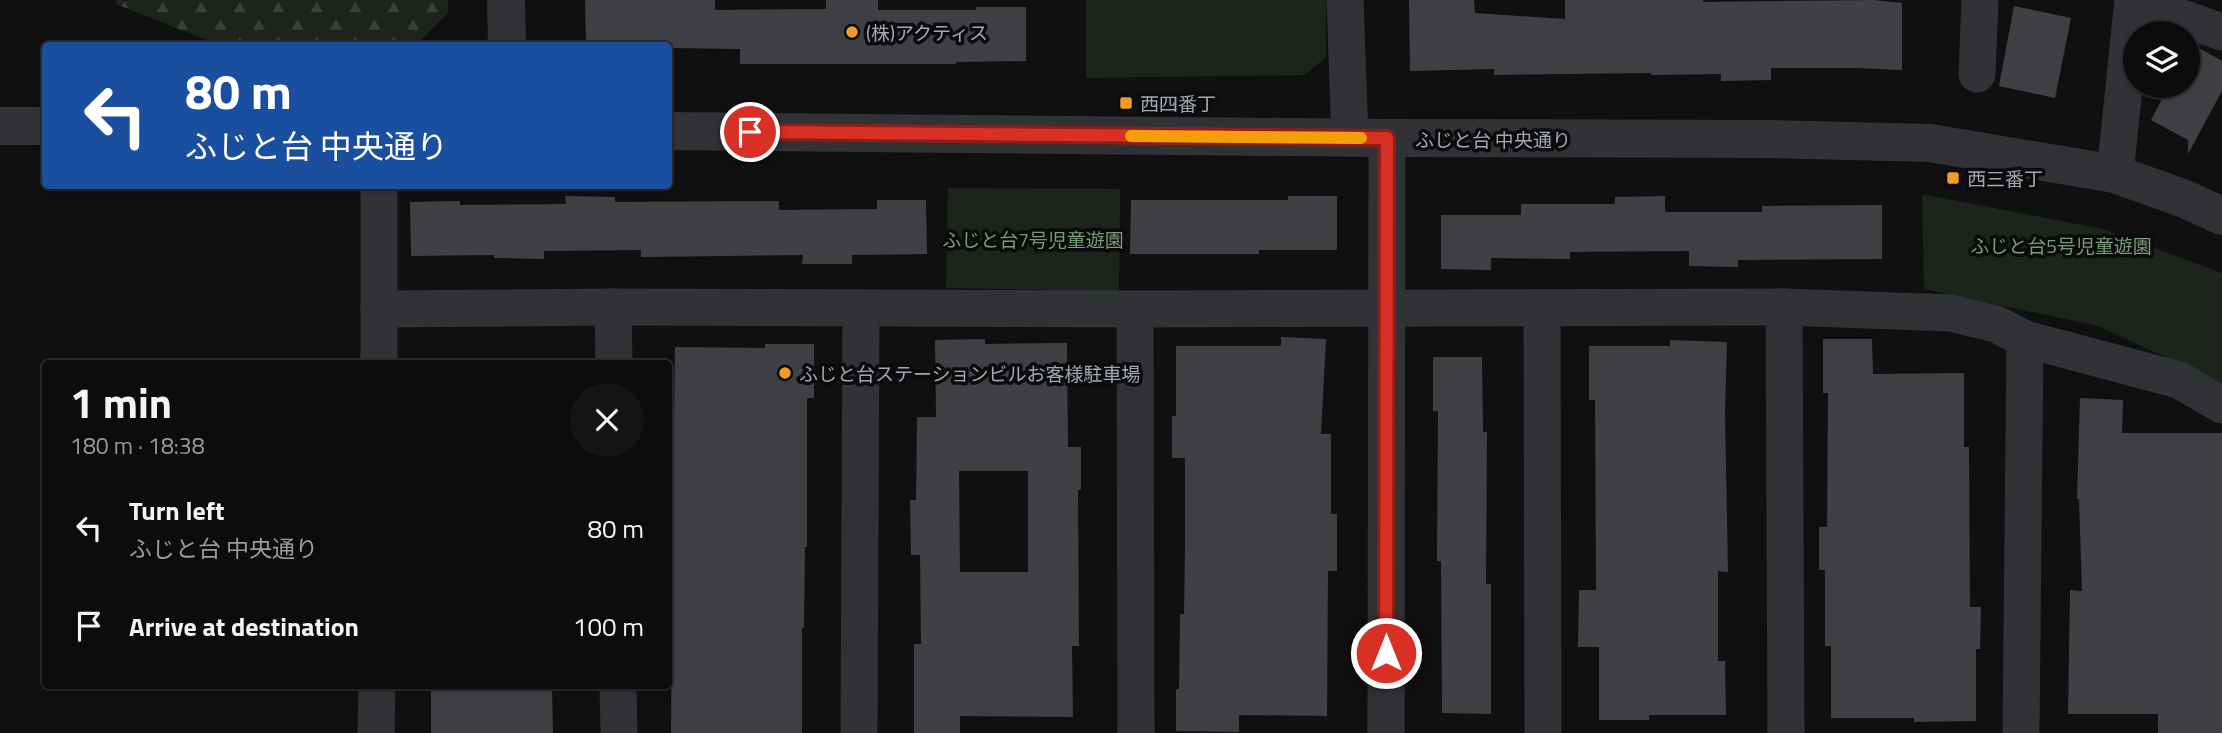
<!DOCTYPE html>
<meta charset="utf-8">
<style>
body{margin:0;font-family:"Titillium Web","Noto Sans JP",sans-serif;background:#151516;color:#f1f3f6;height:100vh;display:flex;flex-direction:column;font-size:26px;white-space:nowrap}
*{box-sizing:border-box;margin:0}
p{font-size:23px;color:#9a9b9d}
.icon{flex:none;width:38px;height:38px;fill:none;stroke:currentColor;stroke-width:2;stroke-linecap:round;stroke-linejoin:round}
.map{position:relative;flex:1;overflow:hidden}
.sheet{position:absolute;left:42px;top:360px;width:630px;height:329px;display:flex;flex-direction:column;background:#0c0c0d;border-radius:7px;box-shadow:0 2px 5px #0004,0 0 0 2px #2c2c2e}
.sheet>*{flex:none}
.top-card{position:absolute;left:42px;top:42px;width:630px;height:147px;border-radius:7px;box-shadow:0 2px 5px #0004,0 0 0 2px #2c2c2e;background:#1a4fa0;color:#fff;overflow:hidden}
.buttons{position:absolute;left:2123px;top:21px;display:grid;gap:14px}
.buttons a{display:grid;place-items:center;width:77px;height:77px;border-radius:50%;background:#0c0c0d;box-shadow:0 2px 5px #0004,0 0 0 2px #2c2c2e;font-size:35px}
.pin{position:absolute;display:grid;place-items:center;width:60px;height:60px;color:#fff;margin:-30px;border:4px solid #fff;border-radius:50%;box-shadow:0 2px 7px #0007}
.me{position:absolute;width:77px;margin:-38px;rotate:0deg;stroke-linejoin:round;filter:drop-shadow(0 0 5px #0008)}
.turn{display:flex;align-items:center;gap:24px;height:147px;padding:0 28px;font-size:32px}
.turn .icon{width:91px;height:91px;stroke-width:2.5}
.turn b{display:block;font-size:49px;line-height:60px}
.round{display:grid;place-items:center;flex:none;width:74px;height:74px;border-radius:37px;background:#151516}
.head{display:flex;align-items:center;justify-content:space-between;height:119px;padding:0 28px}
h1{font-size:42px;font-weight:700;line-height:52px}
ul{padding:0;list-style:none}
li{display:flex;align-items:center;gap:21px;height:98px;padding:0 28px}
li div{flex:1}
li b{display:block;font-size:26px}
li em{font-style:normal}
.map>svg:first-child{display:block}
.forest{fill:url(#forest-firs)}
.park{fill:#1c241c}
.building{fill:#3f4044;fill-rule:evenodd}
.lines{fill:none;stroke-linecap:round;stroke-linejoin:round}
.minor{stroke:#313236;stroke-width:37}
.tertiary{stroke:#313236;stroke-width:38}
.route-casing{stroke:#8d1f18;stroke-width:18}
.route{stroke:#d93025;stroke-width:12}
.slow{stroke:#f59e0b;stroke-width:12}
.poi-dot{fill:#f29b27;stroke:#0b0b0c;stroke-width:2.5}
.labels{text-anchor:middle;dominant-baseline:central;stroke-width:7;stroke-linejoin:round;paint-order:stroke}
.poi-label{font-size:19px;fill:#a1a8b2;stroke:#0b0b0c;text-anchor:start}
.street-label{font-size:19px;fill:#a1a8b2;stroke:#0b0b0c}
.park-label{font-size:19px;fill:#789e77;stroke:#0b0b0c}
</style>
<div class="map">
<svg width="2222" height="733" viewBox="0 0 2222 733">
<defs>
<pattern id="forest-firs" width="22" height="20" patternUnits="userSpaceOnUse" patternTransform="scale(1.75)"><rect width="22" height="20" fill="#1c241c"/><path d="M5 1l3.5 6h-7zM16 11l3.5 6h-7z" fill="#3a413b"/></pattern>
</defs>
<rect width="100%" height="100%" fill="#101011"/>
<path class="forest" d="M117 0H448V13L415 45H220L116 4Z"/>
<g class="park">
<path d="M1086 0H1326V57L1305 75 1086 78Z"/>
<path d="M948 188 1120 189 1119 291 946 288Z"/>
<path d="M1922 194 2103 229 2222 273V383L2098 326 1924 289Z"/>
</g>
<g class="building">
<path d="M585 0H715V10L826 9V0H878V10H976V7H1026V61L956 62V64H740V49L668 48V46H586Z"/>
<path d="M1409 0H1474L1475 13 1565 19V0H1703V2L1874 0 1902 3V70L1857 68H1771V80L1721 81V74L1651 75V73L1494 75V69L1410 71Z"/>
<path d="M2014 6 2071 18 2055 98 1999 86Z"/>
<path d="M2188 42 2222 61V91L2188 154V140L2151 120 2169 86H2188Z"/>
<path d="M565 196 615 197V202L779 201V210L877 209V200H926L927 254 852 255V264H802L803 255 641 257V250L544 251V259L494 258V255L411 256 410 202 460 201V205L566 204Z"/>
<path d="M1288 196H1337V250H1259V254H1130L1131 200H1288Z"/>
<path d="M1665 196V212H1762V206L1882 205V259L1738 260V267L1689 266V251L1570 252V259L1491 258V270L1441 269V215H1521V204H1615V197Z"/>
<path d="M1281 337 1326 339 1321 434H1331V514H1337V571H1328L1327 716 1239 715V732L1176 731V689H1179L1180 614H1184L1185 548V458H1172V416H1176V346H1281Z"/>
<path d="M985 339V344L1067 343 1068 447H1081V490H1078L1079 646H1072L1073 717 960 716V733H914V644H921L920 555H911L910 500H916L917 417H936L935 340ZM959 471H1028V572H960Z"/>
<path d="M1823 339H1872L1873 374 1964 373V447H1969L1970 607H1981L1980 649H1976V721L1914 722V718H1831V646H1825V570H1819V527H1827L1828 393H1823Z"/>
<path d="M1670 340 1727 342 1725 413 1728 572 1718 571V661H1725L1726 715H1649V720H1599V647H1578L1579 590H1596L1595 400H1589V346H1670Z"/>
<path d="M765 344H814V398H807V547H805L804 628H802V733H671L672 622H668V567H673V477H669L670 422H674L675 347 765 348Z"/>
<path d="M1433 357H1482L1483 432H1487L1486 584H1491V714L1442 713 1441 561H1437L1438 411H1433Z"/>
<path d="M2080 398 2123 400 2122 433H2222V733H2158V714H2068L2070 590 2082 591 2079 499H2077Z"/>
<path d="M431 686H552L553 733H431Z"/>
</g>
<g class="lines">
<g class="minor">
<path d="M1345 0 1350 138"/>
<path d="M2133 1 2222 32"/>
<path d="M1977 74 1980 0"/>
<path d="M2115 174 2133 0"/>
<path d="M613 307 614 364"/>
<path d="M1784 307 1786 733"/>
<path d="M379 309 613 307 1135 309 1784 307 1951 313 1996 324 2025 339 2179 380 2222 405"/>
<path d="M1135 309 1136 733"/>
<path d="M1542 309 1543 733"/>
<path d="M379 364V186"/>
<path d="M618 686 619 733"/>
<path d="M376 733 377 686"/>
<path d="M859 733 861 308"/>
<path d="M1386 733 1387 138"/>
<path d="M2021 733 2025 339"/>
</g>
<g class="tertiary">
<path d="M506 0 507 46"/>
<path d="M0 126H46"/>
<path d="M668 131 1387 138 1768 139 1930 143 2115 174 2185 199 2222 216"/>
</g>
</g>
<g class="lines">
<g class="route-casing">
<path id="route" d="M750 132 1387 138 1386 653"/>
</g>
<use href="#route" class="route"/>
<path class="slow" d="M1131 136 1361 138"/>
</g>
<g class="poi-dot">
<circle cx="852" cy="32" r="7"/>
<rect x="1119" y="96" width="14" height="14" rx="3.5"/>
<rect x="1946" y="171" width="14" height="14" rx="3.5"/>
<circle cx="785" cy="373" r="7"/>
</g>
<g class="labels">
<g class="poi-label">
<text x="866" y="32">(株)アクティス</text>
<text x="1140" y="103">西四番丁</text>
<text x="1967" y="178">西三番丁</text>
<text x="799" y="373">ふじと台ステーションビルお客様駐車場</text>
</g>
<g class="street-label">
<text x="1493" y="139">ふじと台 中央通り</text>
</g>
<g class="park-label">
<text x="1033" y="239">ふじと台7号児童遊園</text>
<text x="2061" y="245">ふじと台5号児童遊園</text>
</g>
</g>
</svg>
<div class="buttons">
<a><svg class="icon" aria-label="layers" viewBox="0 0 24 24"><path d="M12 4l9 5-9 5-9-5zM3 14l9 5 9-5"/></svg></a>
</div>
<div class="pin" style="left:750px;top:132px;background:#d93025"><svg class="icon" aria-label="arrive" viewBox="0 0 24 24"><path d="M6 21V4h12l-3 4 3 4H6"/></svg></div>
<svg class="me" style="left:1386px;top:653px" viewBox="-20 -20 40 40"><circle r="17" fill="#d93025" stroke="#fff" stroke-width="3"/><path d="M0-11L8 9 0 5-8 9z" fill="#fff"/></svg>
<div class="top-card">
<div class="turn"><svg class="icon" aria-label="left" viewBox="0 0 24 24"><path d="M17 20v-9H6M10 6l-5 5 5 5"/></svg><div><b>80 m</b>ふじと台 中央通り</div></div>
</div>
<section class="sheet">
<div class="head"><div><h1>1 min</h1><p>180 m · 18:38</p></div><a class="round"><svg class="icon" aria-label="close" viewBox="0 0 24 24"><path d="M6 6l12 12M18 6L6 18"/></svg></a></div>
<ul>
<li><svg class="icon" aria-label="left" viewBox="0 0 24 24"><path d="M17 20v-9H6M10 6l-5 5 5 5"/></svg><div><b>Turn left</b><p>ふじと台 中央通り</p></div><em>80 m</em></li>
<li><svg class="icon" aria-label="arrive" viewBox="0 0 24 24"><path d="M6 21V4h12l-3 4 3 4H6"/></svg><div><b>Arrive at destination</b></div><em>100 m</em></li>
</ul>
</section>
</div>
